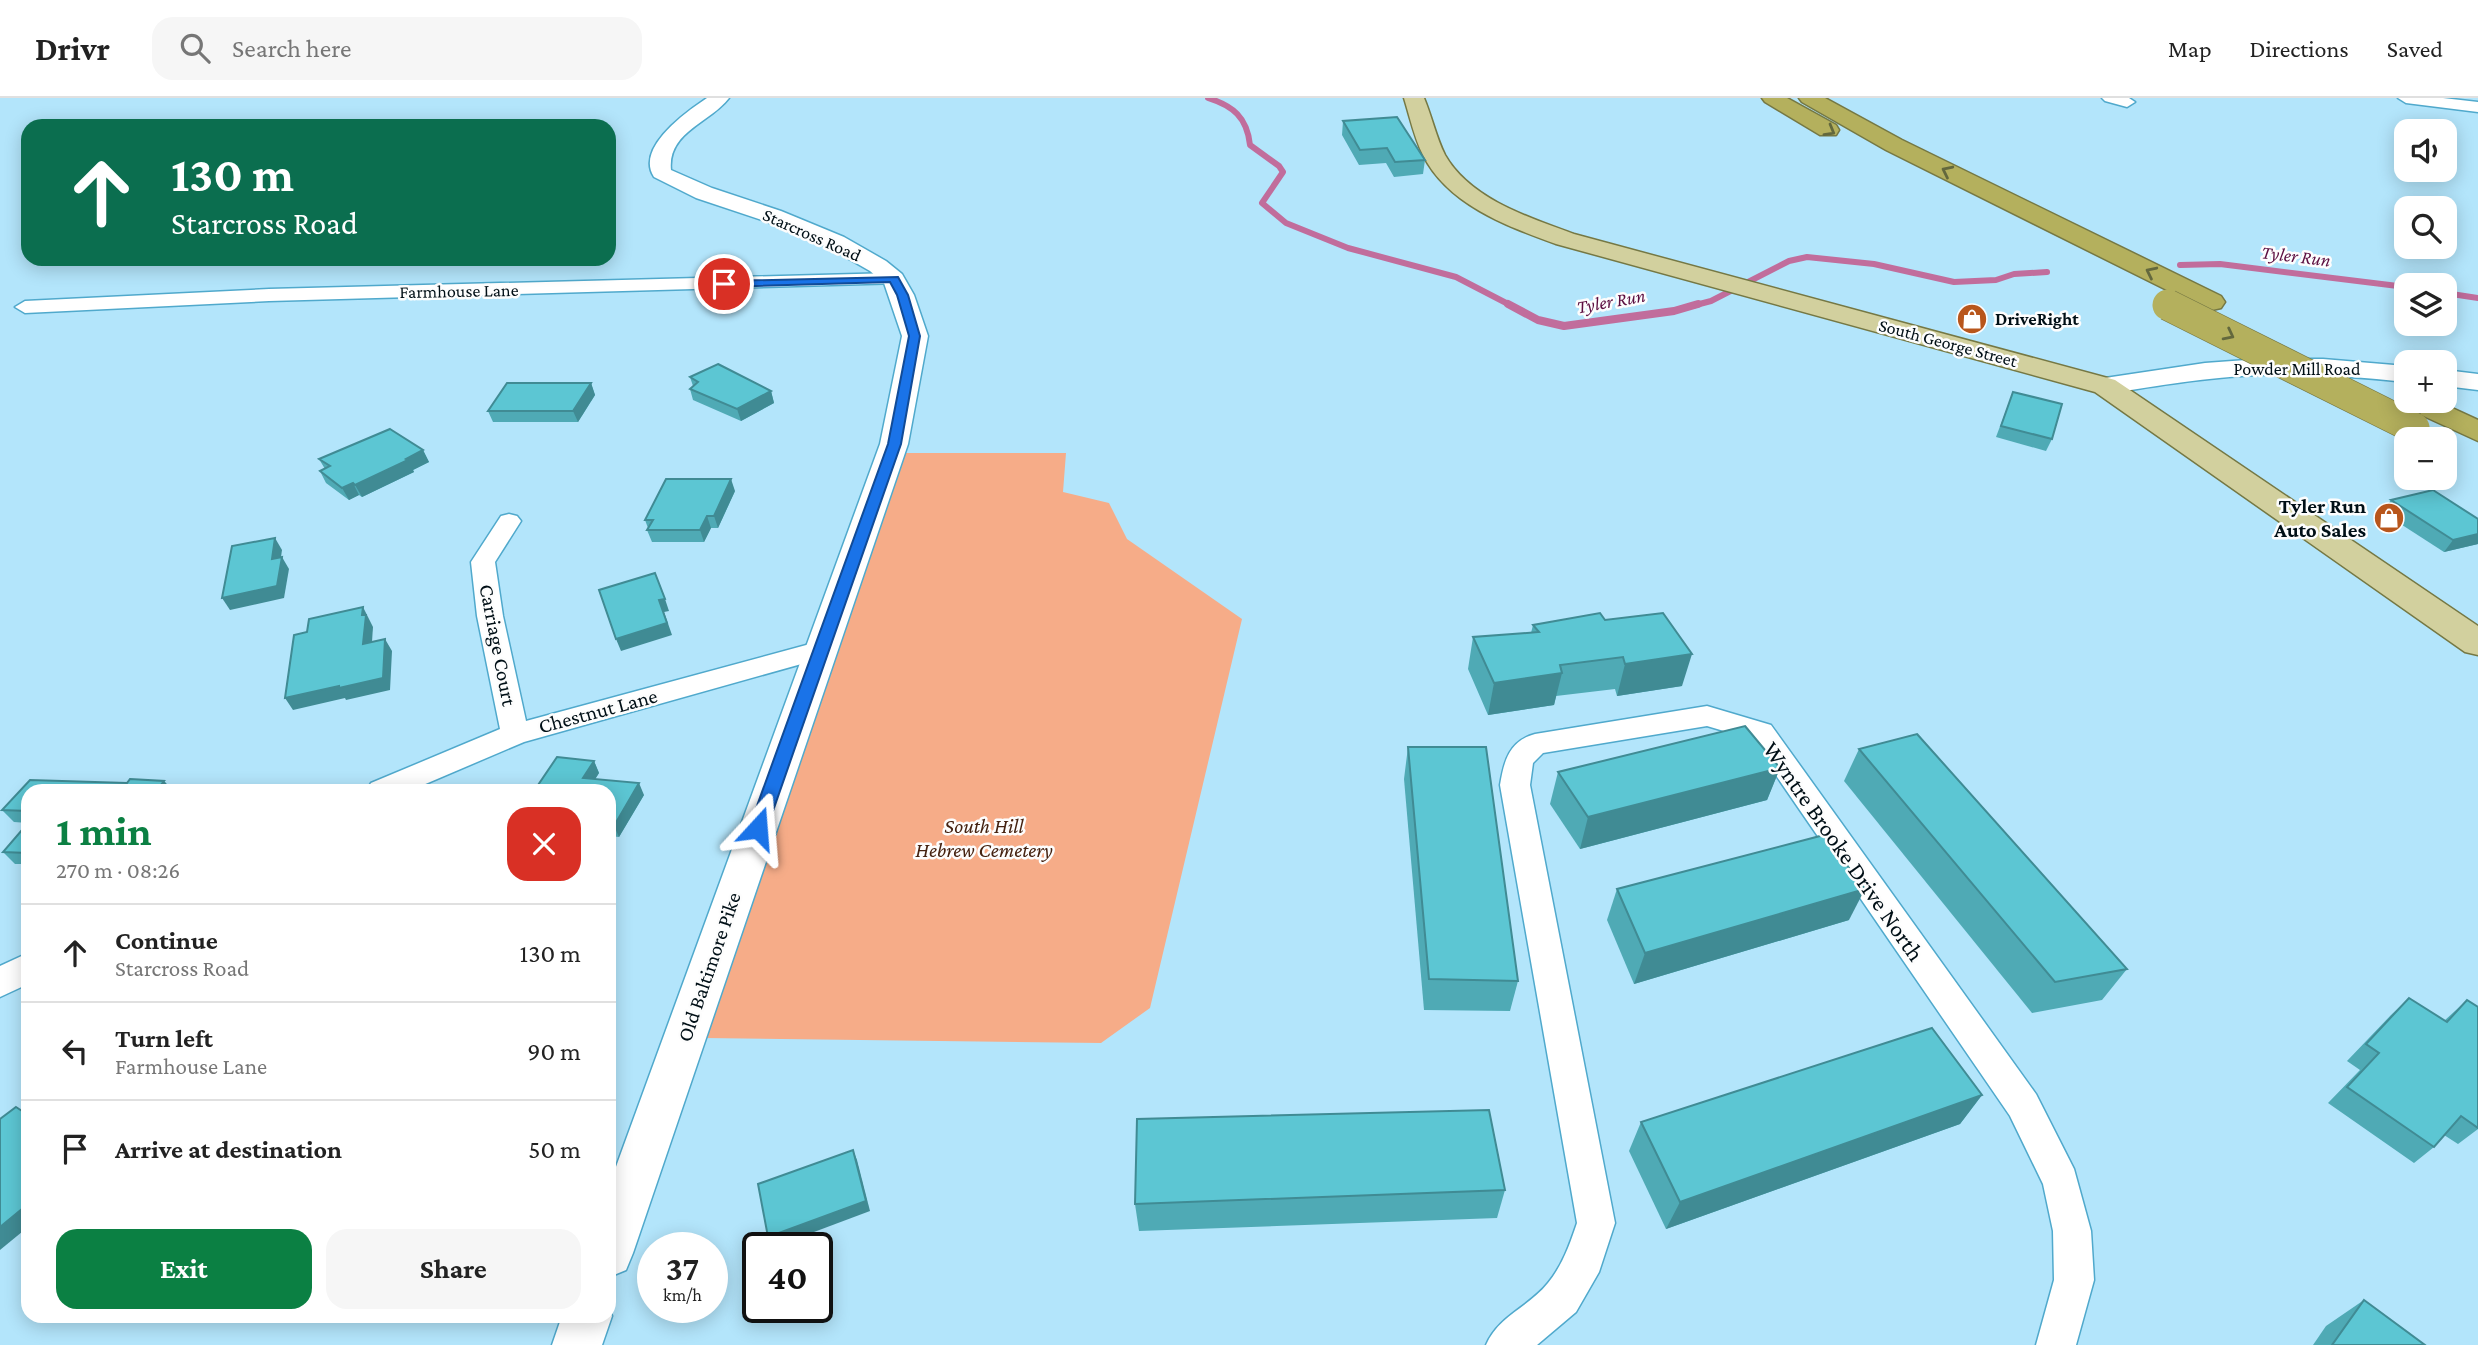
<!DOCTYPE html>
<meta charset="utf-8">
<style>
body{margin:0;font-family:"Crimson Pro",serif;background:#f6f6f6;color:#222;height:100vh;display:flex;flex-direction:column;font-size:26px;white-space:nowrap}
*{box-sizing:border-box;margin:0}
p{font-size:23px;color:#767676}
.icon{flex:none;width:38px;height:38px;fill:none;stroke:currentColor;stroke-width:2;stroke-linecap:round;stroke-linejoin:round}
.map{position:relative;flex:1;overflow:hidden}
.panel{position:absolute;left:21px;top:686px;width:595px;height:539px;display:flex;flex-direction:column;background:#fff;border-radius:21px;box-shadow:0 4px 18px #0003}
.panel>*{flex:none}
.banner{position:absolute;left:21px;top:21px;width:595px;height:147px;border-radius:21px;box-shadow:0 4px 18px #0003;background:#0b6e4f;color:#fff;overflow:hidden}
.tools{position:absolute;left:2394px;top:21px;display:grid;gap:14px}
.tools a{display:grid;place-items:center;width:63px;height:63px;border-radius:14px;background:#fff;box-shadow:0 4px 18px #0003;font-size:35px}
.speed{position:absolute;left:637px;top:1134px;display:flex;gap:14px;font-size:35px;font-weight:700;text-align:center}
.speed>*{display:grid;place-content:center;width:91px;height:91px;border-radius:50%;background:#fff;box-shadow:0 4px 18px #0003;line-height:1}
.speed small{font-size:18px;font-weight:400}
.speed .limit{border:4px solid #111;border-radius:10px;background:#fff;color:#111}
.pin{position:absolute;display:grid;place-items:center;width:60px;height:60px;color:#fff;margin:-30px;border:4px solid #fff;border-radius:50%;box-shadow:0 2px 7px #0007}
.me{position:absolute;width:77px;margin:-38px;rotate:19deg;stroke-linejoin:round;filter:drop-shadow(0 0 5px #0008)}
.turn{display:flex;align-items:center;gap:24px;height:147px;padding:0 35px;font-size:32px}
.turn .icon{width:91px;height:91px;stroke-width:2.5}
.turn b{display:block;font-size:49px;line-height:60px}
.round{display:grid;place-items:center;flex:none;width:74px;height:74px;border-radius:21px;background:#f6f6f6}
.overview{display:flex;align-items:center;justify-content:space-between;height:119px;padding:0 35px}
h1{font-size:42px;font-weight:700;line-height:52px;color:#0b8043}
.action{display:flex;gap:14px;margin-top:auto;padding:14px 35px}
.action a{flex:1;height:80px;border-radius:21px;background:#0b8043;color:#fff;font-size:28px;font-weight:700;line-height:80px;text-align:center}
.action a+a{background:#f6f6f6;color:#222}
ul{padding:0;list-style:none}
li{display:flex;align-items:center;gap:21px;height:98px;padding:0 35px;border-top:2px solid #e0e0e0}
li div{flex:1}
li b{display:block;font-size:26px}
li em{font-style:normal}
header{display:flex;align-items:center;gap:42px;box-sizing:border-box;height:98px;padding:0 35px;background:#fff;border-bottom:2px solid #e0e0e0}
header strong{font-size:33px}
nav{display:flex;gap:38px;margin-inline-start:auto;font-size:24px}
.search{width:490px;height:63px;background:#f6f6f6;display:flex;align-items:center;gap:18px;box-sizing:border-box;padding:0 24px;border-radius:21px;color:#767676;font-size:26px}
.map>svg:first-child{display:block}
.green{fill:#f6ac88}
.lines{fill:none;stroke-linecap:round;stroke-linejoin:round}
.stream-far1{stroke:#c16d9c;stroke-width:6}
.stream{stroke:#c16d9c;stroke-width:8}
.minor-casing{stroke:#50a9cc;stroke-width:3}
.tertiary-casing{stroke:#50a9cc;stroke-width:3}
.primary-casing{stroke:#757844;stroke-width:3}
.motorway-casing{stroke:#757844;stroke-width:3}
.minor{fill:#fff;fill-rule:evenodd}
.tertiary{fill:#fff;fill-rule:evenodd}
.primary{fill:#d2d09e;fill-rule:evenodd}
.motorway{fill:#b4b05d;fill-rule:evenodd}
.motorway-bridge-far1-casing{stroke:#757844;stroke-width:25;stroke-linecap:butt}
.motorway-bridge-casing{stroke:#757844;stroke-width:32;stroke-linecap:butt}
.motorway-bridge-far1{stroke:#b4b05d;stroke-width:24}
.motorway-bridge{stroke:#b4b05d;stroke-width:31}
.wall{fill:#4faab5}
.shaded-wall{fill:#408b94}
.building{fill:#5cc6d3;stroke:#408b94;stroke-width:2}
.oneway{stroke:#63683d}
.route{fill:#1a73e8;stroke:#114b97;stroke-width:2}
.labels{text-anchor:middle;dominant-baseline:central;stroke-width:5;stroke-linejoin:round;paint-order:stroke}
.far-street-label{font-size:18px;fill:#000f16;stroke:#fdfdfd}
.far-poi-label{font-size:18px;font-weight:bold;fill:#000f16;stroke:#fdfdfd;text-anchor:start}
.far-water-label{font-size:19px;font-style:italic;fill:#5b0e40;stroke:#fdfdfd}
.poi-label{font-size:21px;font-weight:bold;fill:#000f16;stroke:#fdfdfd;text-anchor:end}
.street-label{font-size:21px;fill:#000f16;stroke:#fdfdfd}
.park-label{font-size:21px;font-style:italic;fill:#452210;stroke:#fdfdfd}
.near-street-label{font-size:24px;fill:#000f16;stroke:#fdfdfd}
</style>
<header>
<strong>Drivr</strong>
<div class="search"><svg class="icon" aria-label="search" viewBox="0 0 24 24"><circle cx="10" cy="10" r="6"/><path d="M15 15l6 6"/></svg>Search here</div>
<nav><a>Map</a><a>Directions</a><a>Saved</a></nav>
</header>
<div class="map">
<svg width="2478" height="1247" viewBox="0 0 2478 1247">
<rect width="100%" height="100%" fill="#b3e5fb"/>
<path class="green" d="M898 355H1066L1063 394 1109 405 1127 441 1242 521 1150 910 1101 945 704 940Z"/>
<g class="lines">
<g class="stream-far1">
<path d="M1208 0C1233 8 1247 19 1250 47L1279 68 1283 74 1262 105 1286 125 1348 150 1456 179 1512 208"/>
<path d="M2180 167 2220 166 2406 189"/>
<path d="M2445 195 2478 200"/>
<path d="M1692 208 1711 203 1789 163 1807 159 1874 166 1954 184 1996 182 2014 176 2047 174"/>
</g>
<path class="stream" d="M1508 206 1538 222 1564 228 1674 213 1698 206"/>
<g class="minor-casing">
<g id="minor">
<path d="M2102 0H2129L2135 4 2127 9 2105 3Z"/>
<path d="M2398 0H2443L2478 4V14L2406 5Z"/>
<path d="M894 175 903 181 901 185 269 203 25 215 15 209 25 203 269 191Z"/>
<path d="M509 416 517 418 521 423 495 464 503 518 526 623 821 543 830 546 834 552 830 558 524 644 409 693H366L371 685 500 631 477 518 471 464 501 418Z"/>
<path d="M1707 608 1771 627 2036 996 2074 1071 2091 1133 2094 1182 2076 1247H2036L2054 1182 2053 1133 2043 1086 2010 1018 1751 641 1707 628 1543 655 1533 665 1530 687 1615 1125 1599 1174 1576 1214 1537 1247H1486C1498 1218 1529 1209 1548 1185 1562 1168 1570 1146 1577 1125L1500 687C1504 663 1509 643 1535 636Z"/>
<path d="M28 855V886L0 899V868Z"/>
</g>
</g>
<g class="tertiary-casing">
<g id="tertiary">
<path d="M707 0H729C710 25 667 34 671 72L712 90 781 113 844 139 886 163 902 176 914 197 928 238 908 346 633 1155 626 1172 609 1179V1088L880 346 902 238 884 185 870 173 828 149 765 123 696 100 654 79C635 50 686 14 707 0Z"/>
<path d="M2260 261H2323L2406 268V284C2358 279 2309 275 2261 277 2208 279 2157 288 2105 296L2096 294 2092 288 2096 282 2105 280 2205 265Z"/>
<path d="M2445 272 2478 276V292L2445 288Z"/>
<path d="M609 1210 612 1218 602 1247H552L562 1218H609Z"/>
</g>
</g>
<g class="primary-casing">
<path id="primary" d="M1404 0H1424C1432 19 1436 39 1445 57 1470 101 1530 120 1574 136L2115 282 2478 528V557L2465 554 2095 294 1556 146C1507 128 1448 107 1423 57 1414 39 1410 19 1404 0Z"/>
</g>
<g class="motorway-casing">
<g id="motorway">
<path d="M1762 0H1787L1836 27 1839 32 1836 37H1820L1765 4Z"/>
<path d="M1799 0H1825L1902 42 2221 198 2225 204 2221 210 2212 212 2203 210 1886 52 1802 4Z"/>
<path d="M2406 296V303H2437L2478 322V343L2404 309 2399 303Z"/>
</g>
</g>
<use href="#minor" class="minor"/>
<use href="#tertiary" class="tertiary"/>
<use href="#primary" class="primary"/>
<use href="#motorway" class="motorway"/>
<g class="motorway-bridge-far1-casing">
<path id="motorway-bridge-far1" d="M2168 207 2170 208"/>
</g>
<g class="motorway-bridge-casing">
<path id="motorway-bridge" d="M2168 207 2414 330"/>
</g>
<use href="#motorway-bridge-far1" class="motorway-bridge-far1"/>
<use href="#motorway-bridge" class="motorway-bridge"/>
</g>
<g class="wall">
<path d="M1343 23 1425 62 1423 76 1394 79 1386 65 1359 67 1342 37Z"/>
<path d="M690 279 771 293 774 305 741 323 693 302 690 291 693 288Z"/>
<path d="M591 285 595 297 578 324H493L488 313Z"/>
<path d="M2013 294 2052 341 2046 353 1996 339Z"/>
<path d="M423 352 429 364 413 372 414 374 362 399 359 397 349 402 326 385 320 373 325 371 319 361Z"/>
<path d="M735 393 718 430H711L704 444H652L647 432 648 430 645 422Z"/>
<path d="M2391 402 2478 421V446L2444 454 2382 414Z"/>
<path d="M1605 522 1682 588 1617 598 1615 591 1556 598 1554 607 1488 617 1468 571 1473 539 1531 535 1533 527Z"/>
<path d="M1408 649 1518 883 1510 913 1424 912 1404 681Z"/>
<path d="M1859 651 2127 871 2102 902 2032 915 1844 683Z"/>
<path d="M594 663 599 675 595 681 644 697 619 739 609 738V693H534Z"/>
<path d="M1780 670 1767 702 1580 751 1550 706 1558 674Z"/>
<path d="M130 681 164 683 173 693H28V725L14 724 2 712 30 682 127 685Z"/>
<path d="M28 725V766H15L3 754Z"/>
<path d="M1617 791 1849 822 1634 886 1607 822Z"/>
<path d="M2409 900 2444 923 2467 902 2478 909V1031L2458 1046 2444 1037 2434 1049 2414 1065 2328 1005 2360 972 2347 963 2391 917Z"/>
<path d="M1982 997 1960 1026 1666 1131 1629 1053 1641 1024Z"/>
<path d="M1505 1092 1497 1120 1139 1133 1135 1106Z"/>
<path d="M2364 1202 2425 1247H2313L2326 1228Z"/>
</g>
<g class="shaded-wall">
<path d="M591 285 595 297 578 324 573 313Z"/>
<path d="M771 293 774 305 741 323 737 311Z"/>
<path d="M423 352 429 364 413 372 414 374 362 399 355 387Z"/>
<path d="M731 381 735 393 718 430 714 418Z"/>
<path d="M353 385 359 397 349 402 342 390Z"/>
<path d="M707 418 711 430 704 444 700 432Z"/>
<path d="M2478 436V446L2444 454 2453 442Z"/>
<path d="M275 440 282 452 279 473 272 461Z"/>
<path d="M282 459 289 471 284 500 230 512 222 500Z"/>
<path d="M665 501 669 513 664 514 672 537 621 553 616 541 659 502Z"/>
<path d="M363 509 373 529 371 558 363 546 362 517Z"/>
<path d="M385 541 392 553 390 592 346 602 345 600 293 612 285 600Z"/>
<path d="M1692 556 1682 588 1617 598 1625 566Z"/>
<path d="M1562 575 1554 607 1488 617 1494 585Z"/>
<path d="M594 663 599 675 589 691 583 680Z"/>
<path d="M1780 670 1767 702 1580 751 1588 719Z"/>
<path d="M164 683 173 693H156Z"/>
<path d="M639 685 644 697 619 739 614 728Z"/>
<path d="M1865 791 1849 822 1634 886 1645 855Z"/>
<path d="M1982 997 1960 1026 1666 1131 1680 1104Z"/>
<path d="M853 1052 857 1062 870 1113 774 1149 768 1139Z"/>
<path d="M28 1106V1129L0 1152V1129Z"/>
</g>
<g class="building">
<path d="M1397 19 1425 62 1395 64 1387 50 1360 52 1343 23Z"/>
<path d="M718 266 771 293 737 311 690 291 698 284 690 279Z"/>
<path d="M507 285H591L573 313H488Z"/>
<path d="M2013 294 2062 306 2052 341 2001 328Z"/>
<path d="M390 331 423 352 406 361 408 362 355 387 353 385 342 390 320 373 330 368 319 361Z"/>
<path d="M666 381H731L714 418H707L700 432H647L653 422H645Z"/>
<path d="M2433 392 2478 421V436L2453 442 2391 402Z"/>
<path d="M275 440 272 461 282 459 277 488 222 500 232 448Z"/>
<path d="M655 475 665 501 659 502 667 525 616 541 599 492Z"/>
<path d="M363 509 362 517H366L363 546 385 541 383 580 339 590V588L285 600 294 537 307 534 309 521Z"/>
<path d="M1600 515 1605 522 1663 515 1692 556 1625 566 1623 559 1560 567 1562 575 1494 585 1473 539 1539 534 1533 527Z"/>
<path d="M1745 628 1780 670 1588 719 1558 674Z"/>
<path d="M1917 636 2127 871 2055 884 1859 651Z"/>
<path d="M1408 649H1486L1518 883 1429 881Z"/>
<path d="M557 659 594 663 583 680 639 685 614 728 609 727V693H534Z"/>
<path d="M130 681 164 683 156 693H28V713L2 712 30 682 127 685Z"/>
<path d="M28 725V755L3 754Z"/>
<path d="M1824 737 1865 791 1645 855 1617 791Z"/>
<path d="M2409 900 2447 924 2467 902 2478 909V1030L2461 1018 2434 1049 2347 989 2379 955 2366 946Z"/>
<path d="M1932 930 1982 997 1680 1104 1641 1024Z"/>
<path d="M16 1009 28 1017V1106L0 1129V1021Z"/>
<path d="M1489 1012 1505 1092 1135 1106 1137 1021Z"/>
<path d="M853 1052 866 1103 768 1139 758 1086Z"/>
<path d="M2364 1202 2425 1247H2332Z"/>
</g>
<defs><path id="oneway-chevron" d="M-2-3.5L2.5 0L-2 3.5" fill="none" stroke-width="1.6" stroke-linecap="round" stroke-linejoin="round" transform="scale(1.75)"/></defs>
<g class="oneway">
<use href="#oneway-chevron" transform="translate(1830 33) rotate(30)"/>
<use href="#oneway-chevron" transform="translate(1947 73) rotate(-154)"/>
<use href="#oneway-chevron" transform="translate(2151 174) rotate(-154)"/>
<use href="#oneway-chevron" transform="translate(2229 237) rotate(27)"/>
</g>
<path class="route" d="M898 179 908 197 920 238 901 346 767 730 764 735H752L749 730 888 346 909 238 897 197 890 184 724 189 719 186 724 183Z"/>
<defs>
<g id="shop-disc" transform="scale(1.575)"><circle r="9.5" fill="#b8561c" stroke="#fdfdfd"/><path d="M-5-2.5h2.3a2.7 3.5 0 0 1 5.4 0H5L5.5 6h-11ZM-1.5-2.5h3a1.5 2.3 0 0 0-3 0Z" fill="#fff"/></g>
</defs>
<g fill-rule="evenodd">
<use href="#shop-disc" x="1972" y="221"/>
<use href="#shop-disc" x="2389" y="420"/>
</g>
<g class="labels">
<g class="far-street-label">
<text transform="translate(812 137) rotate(24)">Starcross Road</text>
<text transform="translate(459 193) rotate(-1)">Farmhouse Lane</text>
<text transform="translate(1948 245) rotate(15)">South George Street</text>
<text x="2297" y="271">Powder Mill Road</text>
</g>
<g class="far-poi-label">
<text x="1995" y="221">DriveRight</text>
</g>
<g class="far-water-label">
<text transform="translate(2296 158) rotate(7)">Tyler Run</text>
<text transform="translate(1611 203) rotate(-10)">Tyler Run</text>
</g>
<g class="poi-label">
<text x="2366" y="408">Tyler Run<tspan x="2366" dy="24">Auto Sales</tspan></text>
</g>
<g class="street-label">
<text transform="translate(498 547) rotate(79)">Carriage Court</text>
<text transform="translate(598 613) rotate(-15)">Chestnut Lane</text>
<text transform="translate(709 869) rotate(-71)">Old Baltimore Pike</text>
</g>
<g class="park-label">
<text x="984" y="728">South Hill<tspan x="984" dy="24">Hebrew Cemetery</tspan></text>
</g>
<g class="near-street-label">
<text transform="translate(1844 753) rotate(55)">Wyntre Brooke Drive North</text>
</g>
</g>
</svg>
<div class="tools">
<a><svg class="icon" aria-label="sound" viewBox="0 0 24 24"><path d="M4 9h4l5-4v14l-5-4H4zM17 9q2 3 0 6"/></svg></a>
<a><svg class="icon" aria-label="search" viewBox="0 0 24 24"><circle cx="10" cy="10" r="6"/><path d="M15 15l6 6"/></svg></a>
<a><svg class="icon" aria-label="layers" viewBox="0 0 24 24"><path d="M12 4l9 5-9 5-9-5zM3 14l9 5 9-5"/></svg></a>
<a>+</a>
<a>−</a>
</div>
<div class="speed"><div>37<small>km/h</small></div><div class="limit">40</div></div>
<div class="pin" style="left:724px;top:186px;background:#d93025"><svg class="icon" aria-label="arrive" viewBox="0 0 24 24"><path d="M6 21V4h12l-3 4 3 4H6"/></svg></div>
<svg class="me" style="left:758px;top:730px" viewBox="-20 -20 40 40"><path d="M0-17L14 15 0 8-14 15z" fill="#1a73e8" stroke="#fff" stroke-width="4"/></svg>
<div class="banner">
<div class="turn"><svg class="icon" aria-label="ahead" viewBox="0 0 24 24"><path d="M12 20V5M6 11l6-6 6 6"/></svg><div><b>130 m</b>Starcross Road</div></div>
</div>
<section class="panel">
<div class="overview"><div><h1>1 min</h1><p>270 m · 08:26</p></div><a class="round" style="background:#d93025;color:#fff"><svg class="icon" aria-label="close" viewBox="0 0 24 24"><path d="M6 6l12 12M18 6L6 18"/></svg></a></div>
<ul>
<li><svg class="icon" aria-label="ahead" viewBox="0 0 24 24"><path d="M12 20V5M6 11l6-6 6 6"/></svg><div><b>Continue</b><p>Starcross Road</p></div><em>130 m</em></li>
<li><svg class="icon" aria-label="left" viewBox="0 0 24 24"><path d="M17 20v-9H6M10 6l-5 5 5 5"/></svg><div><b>Turn left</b><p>Farmhouse Lane</p></div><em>90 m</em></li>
<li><svg class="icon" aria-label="arrive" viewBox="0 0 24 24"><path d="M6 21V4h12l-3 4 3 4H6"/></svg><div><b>Arrive at destination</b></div><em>50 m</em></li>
</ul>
<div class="action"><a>Exit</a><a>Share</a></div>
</section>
</div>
